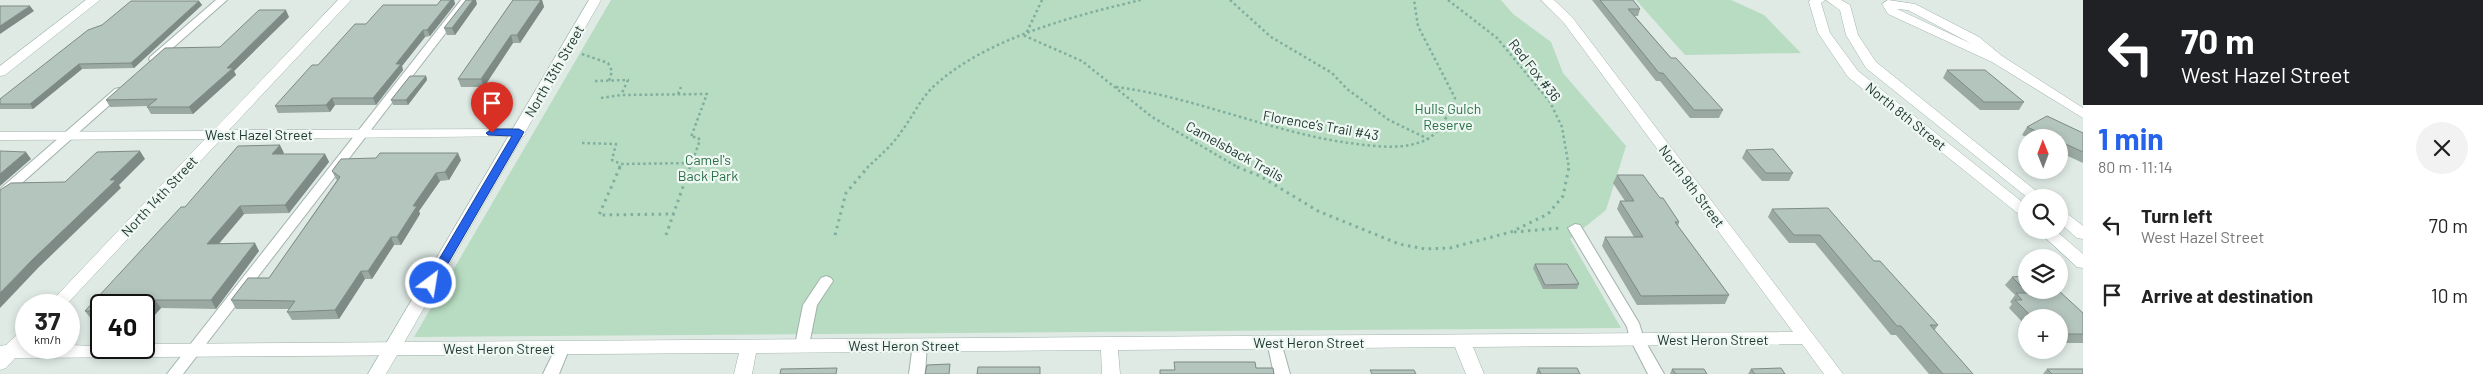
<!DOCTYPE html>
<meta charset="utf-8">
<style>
body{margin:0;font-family:Barlow,sans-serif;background:#f2f2f2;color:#222;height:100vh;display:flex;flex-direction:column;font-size:19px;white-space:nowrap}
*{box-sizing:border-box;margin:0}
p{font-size:16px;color:#767676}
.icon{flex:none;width:28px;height:28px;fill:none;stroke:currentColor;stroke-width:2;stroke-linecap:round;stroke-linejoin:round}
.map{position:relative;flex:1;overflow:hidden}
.details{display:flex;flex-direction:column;background:#fff;width:400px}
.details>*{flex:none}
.banner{background:#202124;color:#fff;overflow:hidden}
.needle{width:32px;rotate:359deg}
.controls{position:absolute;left:2018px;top:129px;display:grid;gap:10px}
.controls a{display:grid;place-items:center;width:50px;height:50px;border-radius:50%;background:#fff;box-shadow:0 2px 8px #0003;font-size:25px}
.speed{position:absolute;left:15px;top:294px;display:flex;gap:10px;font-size:25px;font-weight:700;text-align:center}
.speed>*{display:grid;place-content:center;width:65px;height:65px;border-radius:50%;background:#fff;box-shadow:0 2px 8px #0003;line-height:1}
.speed small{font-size:12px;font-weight:400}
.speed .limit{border:2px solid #111;border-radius:8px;background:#fff;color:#111}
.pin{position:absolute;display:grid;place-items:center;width:42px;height:42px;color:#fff;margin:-51px -21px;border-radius:50% 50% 50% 0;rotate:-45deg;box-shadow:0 0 5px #0007}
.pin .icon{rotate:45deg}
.me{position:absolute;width:55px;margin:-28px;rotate:31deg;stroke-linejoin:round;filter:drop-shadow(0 0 4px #0008)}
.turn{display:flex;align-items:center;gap:18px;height:105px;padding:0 15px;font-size:22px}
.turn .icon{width:65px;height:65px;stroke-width:2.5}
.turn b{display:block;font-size:35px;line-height:42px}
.round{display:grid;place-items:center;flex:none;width:52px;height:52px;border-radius:26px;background:#f2f2f2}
.overview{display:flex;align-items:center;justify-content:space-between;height:85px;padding:0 15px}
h1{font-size:30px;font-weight:700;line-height:38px;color:#2563eb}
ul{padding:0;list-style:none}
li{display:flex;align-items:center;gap:15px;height:70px;padding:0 15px}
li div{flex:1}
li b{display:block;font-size:19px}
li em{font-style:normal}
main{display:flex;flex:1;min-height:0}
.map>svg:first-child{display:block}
.green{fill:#b7dcc1}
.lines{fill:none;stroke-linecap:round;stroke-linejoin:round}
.lane-casing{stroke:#a2b2ac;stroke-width:2}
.street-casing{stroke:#a2b2ac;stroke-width:1}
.secondary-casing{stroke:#9eb6ad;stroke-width:1}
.path-far1{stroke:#7fae9f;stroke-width:2.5;stroke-dasharray:2.5 3;stroke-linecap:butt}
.path{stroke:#7fae9f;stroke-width:3;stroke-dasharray:2.5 4.5;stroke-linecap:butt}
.lane{fill:#fff;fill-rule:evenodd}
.street{fill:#fff;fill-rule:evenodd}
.secondary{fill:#fff;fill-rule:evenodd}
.wall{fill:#9ba9a3}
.shaded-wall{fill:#7e8a85}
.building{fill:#b4c5be;stroke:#7e8a85}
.route{fill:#2563eb;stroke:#184099}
.labels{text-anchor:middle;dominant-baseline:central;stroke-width:4.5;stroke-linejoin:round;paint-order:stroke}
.street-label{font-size:14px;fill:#203a33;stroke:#eff7f3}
.park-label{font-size:14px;fill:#2a7145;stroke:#eff7f3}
</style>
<main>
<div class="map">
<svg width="2083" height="374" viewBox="0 0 2083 374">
<rect width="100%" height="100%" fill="#dfeae5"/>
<g class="green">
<path d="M611 0H1501L1513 14 1551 42 1563 73 1626 146 1606 210 1570 239 1621 328 414 337Z"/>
<path d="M1636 0H1731L1764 15 1801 53 1685 55Z"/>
</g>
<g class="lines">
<g class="lane-casing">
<g id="lane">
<path d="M216 0H227L158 61H150L149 59 150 57Z"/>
<path d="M461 0H471L183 374H167Z"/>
<path d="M119 88 125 91 123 93 4 199 0 200V189L115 89Z"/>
<path d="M1575 224 1580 225 1639 323 1644 339 1664 374H1648L1630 339 1627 327 1568 228Z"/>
<path d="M826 276 831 278 833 281 817 305 809 345 807 349H797L795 345 803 305 821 278Z"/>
<path d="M1274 337 1279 338 1281 342 1290 374H1274L1267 342 1269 338Z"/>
<path d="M920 339 925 340 927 344 925 374H909L913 344 915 340Z"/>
<path d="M563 342 568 343 570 347 559 374H543L558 343Z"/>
</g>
</g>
<g class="street-casing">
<g id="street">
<path d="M338 0H351L229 130 519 129 526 133 524 136 221 139 66 305H48L205 139 0 140V132L213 131Z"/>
<path d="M1541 0H1554L1572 17 1843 374H1824L1802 344 1473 347 1484 374H1466L1455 347 1118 350 1120 374H1102L1101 350 756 353 752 374H734L739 353 15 358 6 368 0 370V346L6 345 20 332 26 330V348H69V345L144 348V344L1793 332 1564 23Z"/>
<path d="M1888 0 1915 4 1979 37 2002 56 2083 108V118L1992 62 1888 14 1882 4ZM1897 9 1908 10 1972 44Z"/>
</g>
</g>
<g class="secondary-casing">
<g id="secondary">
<path d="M86 0H100L5 75 0 76V66Z"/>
<path d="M589 0H601L386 374H368Z"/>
<path d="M1810 0H1825L1821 3 1830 33 1858 71 2026 205V218L2021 216 1848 77 1818 33 1809 2Z"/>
<path d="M1826 0H1841L1850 5 1858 35 1876 62 2045 198H2028L1866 68 1846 35 1840 10Z"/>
<path d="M2059 209 2064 211 2083 226V239L2077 238 2059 222Z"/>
<path d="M2037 230H2055L2083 254V268L2077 267Z"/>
</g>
</g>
<g class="path-far1">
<path d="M1042 0 1025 36 1082 61 1152 117 1239 168"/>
<path d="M1230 0 1271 37 1332 73 1347 89 1389 120 1428 139"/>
<path d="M1448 0 1497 38 1550 102 1562 127 1569 168"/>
<path d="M582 54 608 63 612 71 609 81"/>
<path d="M595 81 628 80 621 95"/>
<path d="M1116 87C1195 97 1270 132 1349 143 1373 146 1398 150 1421 142 1440 136 1448 114 1455 98L1418 26 1414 0"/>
<path d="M678 94 681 87"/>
<path d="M601 98 621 95 707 94 691 137H697L700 140 690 168"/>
<path d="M582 143 616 144 612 160 621 164 692 163"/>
<path d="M619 168 621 164"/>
<path d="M867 168C879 156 892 146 901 132 912 118 919 101 932 88 983 39 1073 16 1141 0"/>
</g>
<g class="path">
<path d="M620 167 599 215 674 214"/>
<path d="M1237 167 1260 176 1318 211 1399 244 1425 249 1450 248 1511 232 1548 214 1563 196 1569 167"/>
<path d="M1514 232 1560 228"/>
<path d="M666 235 690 167"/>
<path d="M835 235 846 193 868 167"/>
</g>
<use href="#lane" class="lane"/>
<use href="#street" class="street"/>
<use href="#secondary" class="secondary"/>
</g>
<g class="wall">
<path d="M441 0H454L455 4 430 36 425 37 402 66 403 70 376 105H335L330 112 278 113 275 106 318 65 366 24 437 5Z"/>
<path d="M513 0H542L544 7 520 43H513L484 87H461L458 79Z"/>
<path d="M1592 0H1633L1640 9 1638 16H1635L1671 58 1723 110 1719 118H1690L1660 81H1656Z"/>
<path d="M199 1 202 5 134 68 82 69 33 109H0V99Z"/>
<path d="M477 4 455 35H447L444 28Z"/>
<path d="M289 17 234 71 236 75 193 114H151L147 107 149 106 110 107 106 100Z"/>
<path d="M1947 70 2024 102 2019 110H1980L1943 78Z"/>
<path d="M426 76 427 80 408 105H393L391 100Z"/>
<path d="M2027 127 2083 133V163L2059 152V138H2028L2022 135Z"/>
<path d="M1746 150 1793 173 1789 181H1762L1742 158Z"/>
<path d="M284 153 282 154H325L329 162 289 213 244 214 219 243 259 251 216 309 161 308 152 318 144 319V305H101V319H91L85 311 185 207Z"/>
<path d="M461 160 449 180 440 181 419 211 420 214 401 245H394L372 279H365L339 319 292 320 287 312 289 309H236L231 300 269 278 337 180 336 179 332 171Z"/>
<path d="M1617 175 1660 198 1679 222 1678 226 1729 295 1725 304 1637 305 1602 246 1605 237H1634L1617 209 1620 201H1625L1613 183Z"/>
<path d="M1772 209 1874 261 1938 325 1934 331 1973 374H1929L1896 335H1891L1815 243H1789L1768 217Z"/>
<path d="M1535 264 1579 284 1577 289H1543L1533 268Z"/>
<path d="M2012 277 2083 313V343H2059V318H2026V326L2009 308 2012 304 2010 302 2015 295 2005 285Z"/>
<path d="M1538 368 1580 374H1536Z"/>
<path d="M1672 369 1707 374H1670Z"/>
<path d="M1751 369 1785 374H1748Z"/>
<path d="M2047 369 2083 374H2043Z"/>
</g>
<g class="shaded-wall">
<path d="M451 0H454L455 4 430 36 427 30Z"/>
<path d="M473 0H476L477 4 455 35 452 28Z"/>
<path d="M541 0H542L544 7 520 43 517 35Z"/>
<path d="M199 1 202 5 134 68 131 63Z"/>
<path d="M30 6 34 11 0 34V26Z"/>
<path d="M286 10 289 17 234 71 236 75 193 114 189 107 227 68Z"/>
<path d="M423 30 425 37 402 66 403 70 376 105 373 98 396 64Z"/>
<path d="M511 35 513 43 484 87 481 79Z"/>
<path d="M79 64 82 69 33 109 30 104Z"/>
<path d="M426 76 427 80 408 105 406 100Z"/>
<path d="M332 98 335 105 330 112 326 105Z"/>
<path d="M280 145 284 153 276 162 272 154Z"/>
<path d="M140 151 145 159 119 185 121 188 38 268 0 308V293L110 180Z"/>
<path d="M26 152 31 159 0 186V174Z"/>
<path d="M458 153 461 160 449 180 445 172Z"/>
<path d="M325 154 329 162 289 213 285 205Z"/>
<path d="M436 173 440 181 419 211 420 214 401 245 397 237 413 206Z"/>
<path d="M240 206 244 214 212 252 207 244Z"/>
<path d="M391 237 394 245 372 279 368 271Z"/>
<path d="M255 243 259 251 216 309 211 300Z"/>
<path d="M361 271 365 279 339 319 335 310Z"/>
<path d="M155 300 161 308 152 318 147 310Z"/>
</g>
<g class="building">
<path d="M441 0H451L427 30H423L396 64H401L373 98H332L326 105 275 106 312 65H318L355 24H366L383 5H437Z"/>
<path d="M466 0H473L452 28H444Z"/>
<path d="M513 0H541L517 35H511L481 79H458Z"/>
<path d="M1600 0H1633L1640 9H1628L1671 58H1676L1723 110H1694L1663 73H1659Z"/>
<path d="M131 1H199L131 63 79 64 30 104H0V99L88 30 102 25Z"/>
<path d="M0 6H30L0 26Z"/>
<path d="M259 10H286L227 68H233L189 107H147L157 99 106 100 165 48 220 47Z"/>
<path d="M1947 70H1985L2024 102H1984Z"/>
<path d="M410 76H426L406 100H391Z"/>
<path d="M2047 116 2083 133V152L2059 141V138H2051L2027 127Z"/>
<path d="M280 145 272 154H325L285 205 240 206 207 244 255 243 211 300H155L147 310H144V305H101V311H85L181 207H185L238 146Z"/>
<path d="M1773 149 1793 173H1766L1746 150Z"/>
<path d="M0 151 26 152 0 174Z"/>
<path d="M140 151 110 180H116L32 260 0 293V190L11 183 65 182 97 152Z"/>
<path d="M380 153H458L445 172 436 173 413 206H417L397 237H391L368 271H361L335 310 287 312 295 301 231 300 248 278H269L340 177 332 171 341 159 376 158Z"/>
<path d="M1617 175H1643L1660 198H1663L1679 222H1675L1729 295 1641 296 1605 237H1643L1620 201H1634Z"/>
<path d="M1828 208 1874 261H1880L1938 325H1930L1973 374H1943L1901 326H1897L1820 235H1794L1772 209Z"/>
<path d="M1535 264H1567L1579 284 1545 285Z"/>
<path d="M2026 276V290H2058L2083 313V334H2059V318H2033L2015 300H2022L2016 293H2028L2012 277Z"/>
<path d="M1174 362H1255L1256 368H1273L1274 374H1160V370H1175Z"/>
<path d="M950 364 949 374H925L927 365Z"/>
<path d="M978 367H1040V374H977Z"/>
<path d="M837 368 836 374H780L781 369Z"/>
<path d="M1538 368H1577L1580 374H1541Z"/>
<path d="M1781 368 1785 374H1755L1751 369Z"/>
<path d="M1672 369H1704L1707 374H1676Z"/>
<path d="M2047 369H2083V374H2052Z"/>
<path d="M1370 370H1414L1416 374H1372Z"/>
</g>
<path class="route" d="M492 129H519L524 132 435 286H426L425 283 512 136 488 135 486 133Z"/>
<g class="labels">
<g class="street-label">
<text transform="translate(1535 70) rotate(52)">Red Fox #36</text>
<text transform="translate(554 71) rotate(-60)">North 13th Street</text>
<text transform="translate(1906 116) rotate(39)">North 8th Street</text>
<text transform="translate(1321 125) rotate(10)">Florence’s Trail #43</text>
<text x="259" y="134">West Hazel Street</text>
<text transform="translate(1235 151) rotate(29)">Camelsback Trails</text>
<text transform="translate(1692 186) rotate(53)">North 9th Street</text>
<text transform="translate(159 196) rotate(-47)">North 14th Street</text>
<text x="1713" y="339">West Heron Street</text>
<text x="1309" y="342">West Heron Street</text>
<text x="904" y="345">West Heron Street</text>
<text x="499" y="348">West Heron Street</text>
</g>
<g class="park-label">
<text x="1448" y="108">Hulls Gulch<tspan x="1448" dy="16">Reserve</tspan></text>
<text x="708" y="159">Camel's<tspan x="708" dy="16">Back Park</tspan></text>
</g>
</g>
</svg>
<div class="controls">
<a><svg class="needle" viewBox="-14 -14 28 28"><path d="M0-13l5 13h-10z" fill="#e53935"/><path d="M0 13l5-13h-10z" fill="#767676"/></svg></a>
<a><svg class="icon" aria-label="search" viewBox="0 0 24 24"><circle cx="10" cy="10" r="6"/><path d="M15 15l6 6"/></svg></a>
<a><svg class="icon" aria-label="layers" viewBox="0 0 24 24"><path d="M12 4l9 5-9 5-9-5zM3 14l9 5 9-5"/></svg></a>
<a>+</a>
</div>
<div class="speed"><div>37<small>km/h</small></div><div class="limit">40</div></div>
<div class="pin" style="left:492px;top:133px;background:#d93025"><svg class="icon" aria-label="arrive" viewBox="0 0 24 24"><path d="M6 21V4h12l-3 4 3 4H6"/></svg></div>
<svg class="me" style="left:431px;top:283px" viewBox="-20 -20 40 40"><circle r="17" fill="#2563eb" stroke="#fff" stroke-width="3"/><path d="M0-11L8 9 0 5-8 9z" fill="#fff"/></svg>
</div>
<section class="details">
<div class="banner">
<div class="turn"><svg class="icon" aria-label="left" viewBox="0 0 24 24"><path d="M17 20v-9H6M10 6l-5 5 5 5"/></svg><div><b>70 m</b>West Hazel Street</div></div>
</div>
<div class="overview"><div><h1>1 min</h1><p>80 m · 11:14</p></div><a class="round"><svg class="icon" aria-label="close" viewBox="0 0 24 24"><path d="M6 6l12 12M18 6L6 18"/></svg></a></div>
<ul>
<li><svg class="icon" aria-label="left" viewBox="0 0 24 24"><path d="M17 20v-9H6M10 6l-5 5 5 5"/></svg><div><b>Turn left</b><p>West Hazel Street</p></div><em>70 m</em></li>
<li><svg class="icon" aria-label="arrive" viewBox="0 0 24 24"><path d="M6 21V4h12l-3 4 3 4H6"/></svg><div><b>Arrive at destination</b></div><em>10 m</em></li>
</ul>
</section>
</main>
